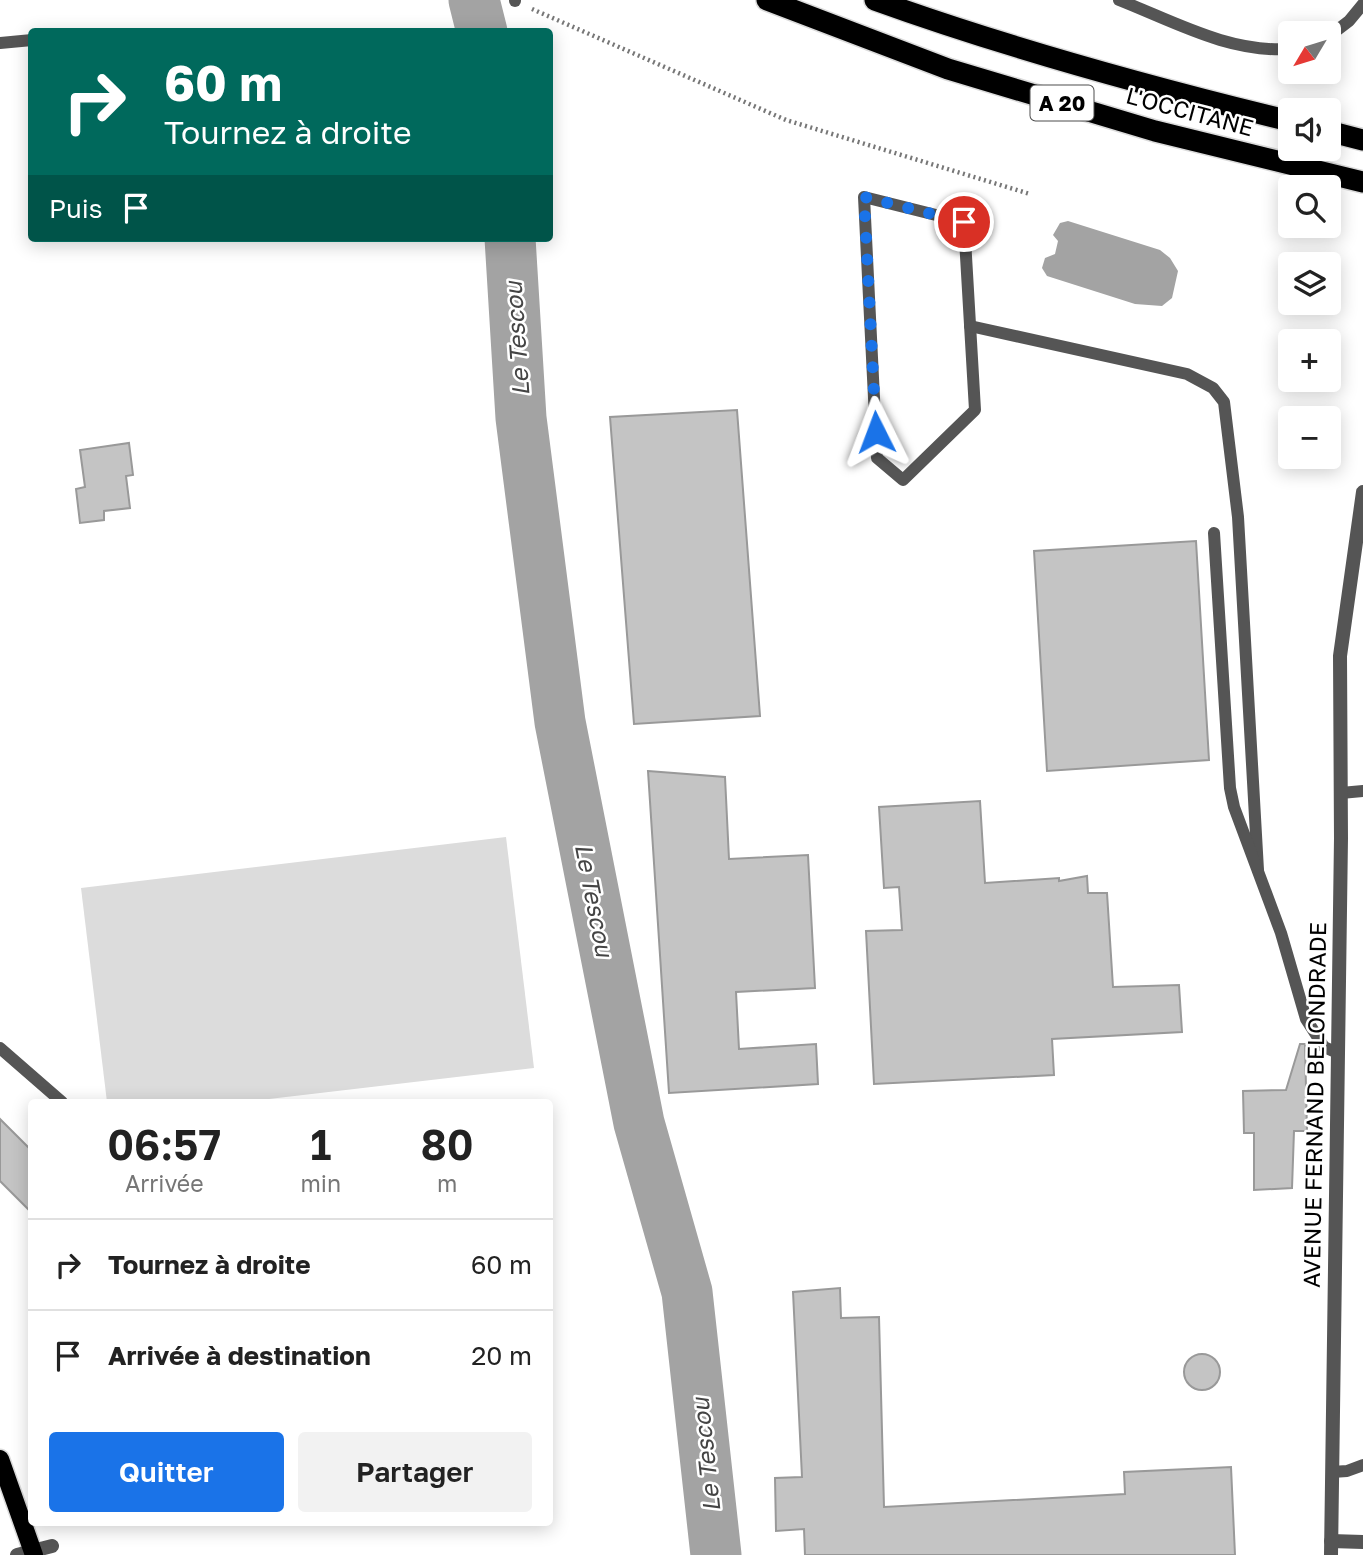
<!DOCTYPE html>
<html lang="fr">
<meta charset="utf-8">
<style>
body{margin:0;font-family:"Golos Text",sans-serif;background:#f2f2f2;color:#222;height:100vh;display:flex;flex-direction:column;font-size:26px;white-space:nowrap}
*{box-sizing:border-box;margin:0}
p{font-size:23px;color:#767676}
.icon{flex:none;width:38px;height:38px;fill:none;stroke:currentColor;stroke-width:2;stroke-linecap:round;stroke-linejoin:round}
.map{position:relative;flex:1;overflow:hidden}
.sheet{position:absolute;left:28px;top:1099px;width:525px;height:427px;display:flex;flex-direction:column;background:#fff;border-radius:7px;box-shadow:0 4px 18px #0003}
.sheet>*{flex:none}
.guide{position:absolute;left:28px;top:28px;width:525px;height:214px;border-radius:7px;box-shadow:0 4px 18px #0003;background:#00695c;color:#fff;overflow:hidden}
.needle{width:46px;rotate:232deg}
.tools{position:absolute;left:1278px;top:21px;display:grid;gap:14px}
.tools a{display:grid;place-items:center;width:63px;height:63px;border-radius:7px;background:#fff;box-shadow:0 4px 18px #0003;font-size:35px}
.pin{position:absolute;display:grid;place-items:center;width:60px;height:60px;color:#fff;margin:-30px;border:4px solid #fff;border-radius:50%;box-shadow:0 2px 7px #0007}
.me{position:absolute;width:77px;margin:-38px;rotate:357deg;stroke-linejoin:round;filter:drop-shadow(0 0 5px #0008)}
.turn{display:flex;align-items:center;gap:24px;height:147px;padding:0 21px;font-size:32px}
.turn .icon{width:91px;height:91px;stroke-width:2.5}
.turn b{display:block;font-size:49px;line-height:60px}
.then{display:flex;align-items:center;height:66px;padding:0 21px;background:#0003;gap:14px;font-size:26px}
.eta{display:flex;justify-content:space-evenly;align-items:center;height:119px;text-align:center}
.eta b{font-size:42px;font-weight:600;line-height:49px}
.primary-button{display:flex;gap:14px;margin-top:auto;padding:14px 21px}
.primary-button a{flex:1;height:80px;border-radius:7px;background:#1a73e8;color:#fff;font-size:28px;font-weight:600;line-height:80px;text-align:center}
.primary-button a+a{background:#f2f2f2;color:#222}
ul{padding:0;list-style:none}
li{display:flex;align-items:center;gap:21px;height:91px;padding:0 21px;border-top:2px solid #e0e0e0}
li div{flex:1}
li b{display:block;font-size:26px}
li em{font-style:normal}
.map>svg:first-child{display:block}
.green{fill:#dcdcdc}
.water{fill:#a3a3a3}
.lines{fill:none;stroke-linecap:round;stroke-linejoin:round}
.river{stroke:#a3a3a3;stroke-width:51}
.building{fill:#c4c4c4;stroke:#999;stroke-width:2}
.primary-casing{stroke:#dbdbdb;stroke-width:21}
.motorway-casing{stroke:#dbdbdb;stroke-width:24}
.path{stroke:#777;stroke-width:4.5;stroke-dasharray:2 3.5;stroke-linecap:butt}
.service{stroke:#555;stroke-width:12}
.minor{stroke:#555;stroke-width:14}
.tertiary{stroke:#555;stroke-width:14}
.primary{stroke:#000;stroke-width:18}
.motorway{stroke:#000;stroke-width:21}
.route{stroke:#1a73e8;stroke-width:12;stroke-dasharray:0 21.6}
.labels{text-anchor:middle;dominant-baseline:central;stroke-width:5;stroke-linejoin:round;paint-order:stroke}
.shield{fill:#fff;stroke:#4c4c4c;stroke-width:2}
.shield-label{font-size:21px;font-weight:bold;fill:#000}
.street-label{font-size:23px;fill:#000;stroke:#fff}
.water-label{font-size:24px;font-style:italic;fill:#444;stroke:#fff}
</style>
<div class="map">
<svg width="1363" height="1555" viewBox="0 0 1363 1555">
<rect width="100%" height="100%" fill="#fff"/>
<path class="green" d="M506 837 534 1068 244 1102H107L81 888Z"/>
<path class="water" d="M1068 221 1160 250 1170 258 1178 271 1172 298 1162 306 1135 304 1047 276 1042 268 1045 258 1055 254 1058 241 1053 235 1060 223Z"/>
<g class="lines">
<g class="river">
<path d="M474 0 482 32"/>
<path d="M510 238 521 418 560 722 639 1123 687 1292 716 1555"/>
</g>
</g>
<g class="building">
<path d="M737 410 760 716 634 724 610 417Z"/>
<path d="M129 443 133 475 126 476 130 508 104 511V520L80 523 76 489 85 487 80 450Z"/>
<path d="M1196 541 1209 760 1047 771 1034 551Z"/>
<path d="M648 771 725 777 729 859 808 855 815 988 736 992 739 1049 816 1044 818 1084 669 1093Z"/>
<path d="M980 801 985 883 1059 878V881L1087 876 1088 893H1107L1113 987 1179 985 1182 1032 1052 1039 1054 1075 874 1084 866 931 902 930 899 887 884 888 879 807Z"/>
<path d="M1300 1044H1305L1307 1131H1294L1292 1188 1254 1190V1133H1244L1243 1091 1286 1090Z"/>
<path d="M0 1119 32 1151V1213L0 1181Z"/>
<path d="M840 1288 841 1318 879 1317 884 1507 1125 1494 1124 1472 1231 1467 1235 1555H805L804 1529 776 1531 775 1478 802 1477 793 1292Z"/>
<circle cx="1202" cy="1372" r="18"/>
</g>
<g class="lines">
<g class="primary-casing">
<path id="primary" d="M0 1459 34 1555"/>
</g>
<g class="motorway-casing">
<g id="motorway">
<path d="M767 0 948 69 1155 131 1363 182"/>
<path d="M875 0C1011 49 1150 87 1290 121"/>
<path d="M1328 131 1363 140"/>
</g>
</g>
<path class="path" d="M532 9 786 120 1030 194"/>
<g class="service">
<path d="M515 0V1"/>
<path d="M1119 0C1175 22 1229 53 1290 49"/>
<path d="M1328 37 1349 21 1363 4"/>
<path d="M0 43 32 40"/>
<path d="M864 197 964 222 975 410 903 480 877 458Z"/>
<path d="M970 326 1187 374 1213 388 1224 402 1238 517 1258 870"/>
<path d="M1214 533 1230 788 1234 807 1281 933 1306 1019 1324 1047 1338 1053"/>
<path d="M1341 793 1363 791"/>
<path d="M0 1048 62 1102"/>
<path d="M1332 1472 1347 1471 1363 1465"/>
</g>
<g class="minor">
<path d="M1331 1541 1363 1542"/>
<path d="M17 1555 52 1546"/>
</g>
<path class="tertiary" d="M1331 1555 1341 838 1340 656 1363 492"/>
<use href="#primary" class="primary"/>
<use href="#motorway" class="motorway"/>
</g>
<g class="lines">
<path class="route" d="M876 432 864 197 964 222"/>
</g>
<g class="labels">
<rect class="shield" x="1030.5" y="85.5" width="63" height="35" rx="5"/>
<g class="shield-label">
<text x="1062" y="103">A 20</text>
</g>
<g class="street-label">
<text transform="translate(1190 111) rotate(15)">L'OCCITANE</text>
<text transform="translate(1314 1105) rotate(-89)">AVENUE FERNAND BELONDRADE</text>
</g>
<g class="water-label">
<text transform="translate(516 339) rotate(-94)">Le Tescou</text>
<text transform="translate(595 900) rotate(79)">Le Tescou</text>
<text transform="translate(705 1455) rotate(-96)">Le Tescou</text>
</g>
</g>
</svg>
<div class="tools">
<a><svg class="needle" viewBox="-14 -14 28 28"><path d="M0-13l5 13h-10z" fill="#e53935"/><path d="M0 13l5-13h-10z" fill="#767676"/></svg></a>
<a><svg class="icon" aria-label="sound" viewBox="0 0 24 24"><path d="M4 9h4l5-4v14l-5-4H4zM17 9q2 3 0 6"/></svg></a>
<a><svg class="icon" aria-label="search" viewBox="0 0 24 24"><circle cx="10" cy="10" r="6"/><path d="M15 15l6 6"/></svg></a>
<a><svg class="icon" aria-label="layers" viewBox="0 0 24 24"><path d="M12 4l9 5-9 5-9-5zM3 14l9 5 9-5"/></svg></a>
<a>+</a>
<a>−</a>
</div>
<div class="pin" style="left:964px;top:222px;background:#d93025"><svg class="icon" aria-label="arrive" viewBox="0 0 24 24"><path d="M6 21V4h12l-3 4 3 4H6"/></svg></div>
<svg class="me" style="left:876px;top:432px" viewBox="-20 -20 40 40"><path d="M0-17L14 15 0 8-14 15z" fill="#1a73e8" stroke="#fff" stroke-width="4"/></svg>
<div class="guide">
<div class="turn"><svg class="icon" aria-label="right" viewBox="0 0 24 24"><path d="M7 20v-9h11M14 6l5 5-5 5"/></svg><div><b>60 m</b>Tournez à droite</div></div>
<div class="then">Puis<svg class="icon" aria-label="arrive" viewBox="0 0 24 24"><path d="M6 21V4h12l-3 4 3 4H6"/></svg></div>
</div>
<section class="sheet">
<div class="eta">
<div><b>06:57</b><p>Arrivée</p></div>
<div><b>1</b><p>min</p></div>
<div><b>80</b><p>m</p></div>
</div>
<ul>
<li><svg class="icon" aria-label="right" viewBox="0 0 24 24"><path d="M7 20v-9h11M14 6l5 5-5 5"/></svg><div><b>Tournez à droite</b></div><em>60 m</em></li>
<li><svg class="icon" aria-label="arrive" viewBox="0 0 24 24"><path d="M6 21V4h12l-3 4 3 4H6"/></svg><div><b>Arrivée à destination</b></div><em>20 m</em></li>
</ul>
<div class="primary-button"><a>Quitter</a><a>Partager</a></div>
</section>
</div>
